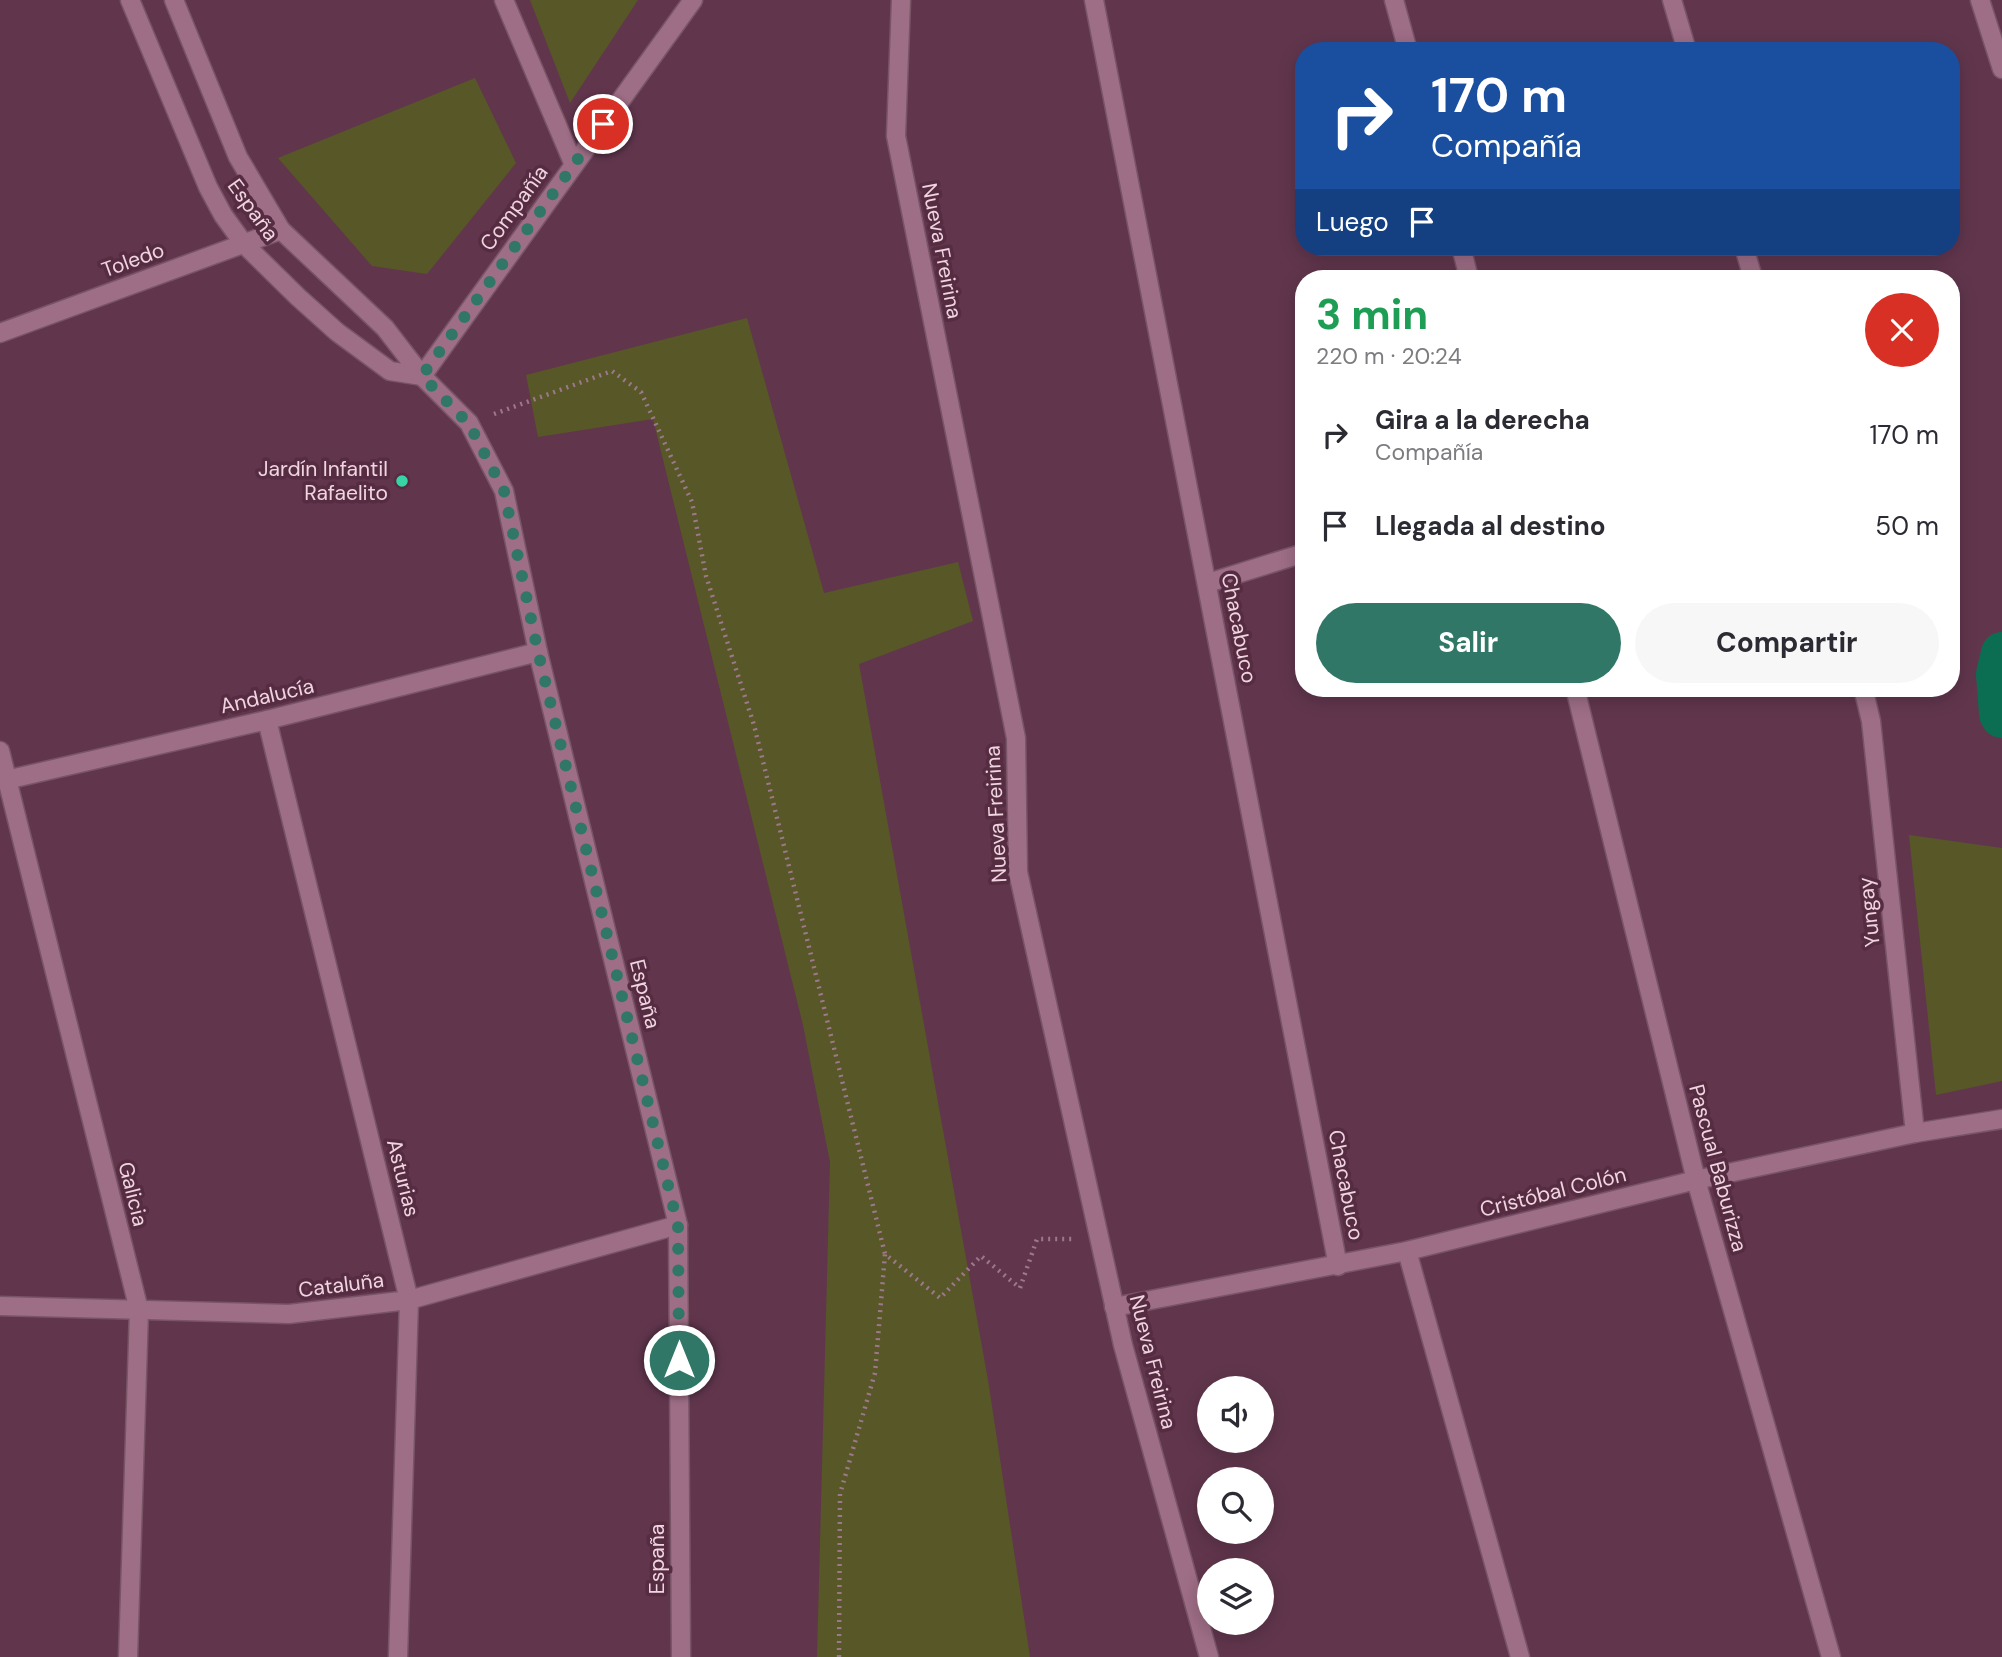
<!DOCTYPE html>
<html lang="es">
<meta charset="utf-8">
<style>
body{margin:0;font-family:"DM Sans",sans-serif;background:#f7f7f7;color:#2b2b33;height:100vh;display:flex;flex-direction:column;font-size:26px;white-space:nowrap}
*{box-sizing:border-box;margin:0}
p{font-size:23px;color:#7c7c81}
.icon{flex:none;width:38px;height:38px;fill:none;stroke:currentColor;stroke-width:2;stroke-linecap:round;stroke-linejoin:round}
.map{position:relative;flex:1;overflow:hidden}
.drawer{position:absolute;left:1295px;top:270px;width:665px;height:427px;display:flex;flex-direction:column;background:#fff;border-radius:28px;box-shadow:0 4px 18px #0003}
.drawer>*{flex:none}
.banner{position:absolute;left:1295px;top:42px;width:665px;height:214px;border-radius:28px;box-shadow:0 4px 18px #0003;background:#1a4fa0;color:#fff;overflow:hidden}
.buttons{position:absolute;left:1197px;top:1376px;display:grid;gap:14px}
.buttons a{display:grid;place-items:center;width:77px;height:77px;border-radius:50%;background:#fff;box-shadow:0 4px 18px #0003;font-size:35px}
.pin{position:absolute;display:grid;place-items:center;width:60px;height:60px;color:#fff;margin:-30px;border:4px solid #fff;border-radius:50%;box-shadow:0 2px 7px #0007}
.me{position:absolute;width:77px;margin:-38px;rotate:0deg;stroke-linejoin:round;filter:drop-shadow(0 0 5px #0008)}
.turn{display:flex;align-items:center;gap:24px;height:147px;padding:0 21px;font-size:32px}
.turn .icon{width:91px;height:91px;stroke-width:2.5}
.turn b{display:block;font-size:49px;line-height:60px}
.then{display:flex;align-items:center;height:66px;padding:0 21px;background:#0003;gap:14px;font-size:26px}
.round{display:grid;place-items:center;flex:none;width:74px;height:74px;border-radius:37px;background:#f7f7f7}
.summary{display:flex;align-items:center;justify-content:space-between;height:119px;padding:0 21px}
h1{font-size:42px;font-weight:700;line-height:52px;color:#1e9e55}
.button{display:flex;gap:14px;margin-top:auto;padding:14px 21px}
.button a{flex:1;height:80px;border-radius:42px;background:#317767;color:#fff;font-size:28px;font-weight:700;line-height:80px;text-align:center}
.button a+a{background:#f7f7f7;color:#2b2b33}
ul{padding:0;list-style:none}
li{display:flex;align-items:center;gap:21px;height:91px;padding:0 21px}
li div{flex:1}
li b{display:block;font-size:26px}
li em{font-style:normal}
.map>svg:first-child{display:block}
.green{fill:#585727}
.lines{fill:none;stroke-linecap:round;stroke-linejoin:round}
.canal{stroke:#0b6e53;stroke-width:42}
.minor-casing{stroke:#785467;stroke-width:21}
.path{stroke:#9c788a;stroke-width:4.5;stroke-dasharray:2 5;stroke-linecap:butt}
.minor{stroke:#9e6e86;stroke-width:18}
.route{stroke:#317767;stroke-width:12;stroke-dasharray:0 21.6}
.poi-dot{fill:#38d4a6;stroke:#562c42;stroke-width:2.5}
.labels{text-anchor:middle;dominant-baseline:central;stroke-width:7;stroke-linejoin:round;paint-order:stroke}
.street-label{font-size:21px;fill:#f0d5e1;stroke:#562c42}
.poi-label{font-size:21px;fill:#f0d5e1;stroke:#562c42;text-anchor:end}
</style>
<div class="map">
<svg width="2002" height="1657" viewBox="0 0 2002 1657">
<rect width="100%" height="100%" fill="#61364d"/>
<g class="green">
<path d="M530 0H638L570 103Z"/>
<path d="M475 78 516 163 427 274 372 266 278 158Z"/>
<path d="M747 318 824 593 958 562 973 621 859 664 988 1380 1030 1657H817L830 1162 803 1025 653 419 538 437 526 375Z"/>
<path d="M1909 835 2002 848V1081L1936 1095Z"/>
</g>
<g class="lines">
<path class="canal" d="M2002 653 1997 674 2000 714 2002 717"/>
<g class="minor-casing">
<g id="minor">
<path d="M130 0 208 187 223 215 244 244 298 297 337 332 390 371 422 376"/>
<path d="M174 0 238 157 281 230 385 328 422 376 469 423 504 491 538 652 678 1225 681 1657"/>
<path d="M504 0 574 165"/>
<path d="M901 0 896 136 1016 738 1018 872 1123 1345 1209 1657"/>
<path d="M1094 0 1338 1266"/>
<path d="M1394 0 1408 51"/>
<path d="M1672 0 1687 51"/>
<path d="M1980 0 2002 69"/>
<path d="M1461 247 1469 278"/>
<path d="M1744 247 1753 278"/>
<path d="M0 333 281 230"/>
<path d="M422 376 693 0"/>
<path d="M1208 583 1304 553"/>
<path d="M1575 688 1696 1180 1831 1657"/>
<path d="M1863 688 1871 721 1915 1133"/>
<path d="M267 720 409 1300 398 1657"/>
<path d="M0 751 139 1310 128 1657"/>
<path d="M6 780 267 720 538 652"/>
<path d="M1407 1251 1520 1657"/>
<path d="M0 1306 289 1314 409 1300 678 1225"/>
<path d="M1114 1307 1407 1251 1696 1180 1915 1133 2002 1119"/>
</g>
</g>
<g class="path">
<path d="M494 414 612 371 641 392 692 502 706 576 754 725 885 1254"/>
<path d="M839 1657 840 1494 875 1373 885 1254 940 1298 981 1256 1020 1288 1037 1239H1072"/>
</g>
<use href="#minor" class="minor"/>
</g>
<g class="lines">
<path class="route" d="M603 124 422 376 469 424 504 491 538 652 678 1226 679 1360"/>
</g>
<circle class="poi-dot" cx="402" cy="481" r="7"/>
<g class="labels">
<g class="street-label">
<text transform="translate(514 208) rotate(-54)">Compañía</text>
<text transform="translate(253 210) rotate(54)">España</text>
<text transform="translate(942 251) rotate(79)">Nueva Freirina</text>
<text transform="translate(133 260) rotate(-20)">Toledo</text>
<text transform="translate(1239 628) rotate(79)">Chacabuco</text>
<text transform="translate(267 696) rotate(-13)">Andalucía</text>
<text transform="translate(996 814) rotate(-93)">Nueva Freirina</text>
<text transform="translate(1869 912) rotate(-96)">Yungay</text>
<text transform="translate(645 994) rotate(76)">España</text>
<text transform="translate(1718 1168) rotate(75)">Pascual Baburizza</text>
<text transform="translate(403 1178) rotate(76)">Asturias</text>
<text transform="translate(1346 1185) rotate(79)">Chacabuco</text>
<text transform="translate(1553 1192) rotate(-14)">Cristóbal Colón</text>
<text transform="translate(133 1194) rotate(76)">Galicia</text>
<text transform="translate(341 1285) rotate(-7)">Cataluña</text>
<text transform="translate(1153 1362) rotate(76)">Nueva Freirina</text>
<text transform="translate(657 1559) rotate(-90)">España</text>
</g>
<g class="poi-label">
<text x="388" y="469">Jardín Infantil<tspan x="388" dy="24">Rafaelito</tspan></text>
</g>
</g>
</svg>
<div class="buttons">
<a><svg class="icon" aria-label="sound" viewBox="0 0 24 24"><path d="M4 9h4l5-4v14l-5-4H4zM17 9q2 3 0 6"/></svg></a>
<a><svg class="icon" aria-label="search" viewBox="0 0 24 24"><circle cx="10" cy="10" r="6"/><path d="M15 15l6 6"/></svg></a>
<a><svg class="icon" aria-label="layers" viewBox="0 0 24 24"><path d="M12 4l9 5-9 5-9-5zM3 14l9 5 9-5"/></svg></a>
</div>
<div class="pin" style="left:603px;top:124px;background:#d93025"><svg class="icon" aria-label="arrive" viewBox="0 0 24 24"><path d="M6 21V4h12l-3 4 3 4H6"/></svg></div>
<svg class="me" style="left:679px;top:1360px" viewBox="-20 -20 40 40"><circle r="17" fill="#317767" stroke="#fff" stroke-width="3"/><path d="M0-11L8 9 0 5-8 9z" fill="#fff"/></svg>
<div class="banner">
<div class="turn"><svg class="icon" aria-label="right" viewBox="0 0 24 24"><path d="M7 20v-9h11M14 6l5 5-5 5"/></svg><div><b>170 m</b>Compañía</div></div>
<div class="then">Luego<svg class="icon" aria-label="arrive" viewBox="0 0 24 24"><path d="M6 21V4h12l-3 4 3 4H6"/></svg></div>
</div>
<section class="drawer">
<div class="summary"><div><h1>3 min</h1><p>220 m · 20:24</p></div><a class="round" style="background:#d93025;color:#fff"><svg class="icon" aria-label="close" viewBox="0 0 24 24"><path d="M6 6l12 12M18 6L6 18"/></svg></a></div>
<ul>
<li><svg class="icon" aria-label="right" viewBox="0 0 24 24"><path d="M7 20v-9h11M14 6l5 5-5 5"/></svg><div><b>Gira a la derecha</b><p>Compañía</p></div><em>170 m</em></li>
<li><svg class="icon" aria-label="arrive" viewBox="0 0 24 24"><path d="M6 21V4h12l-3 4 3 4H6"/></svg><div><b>Llegada al destino</b></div><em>50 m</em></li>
</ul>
<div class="button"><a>Salir</a><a>Compartir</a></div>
</section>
</div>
